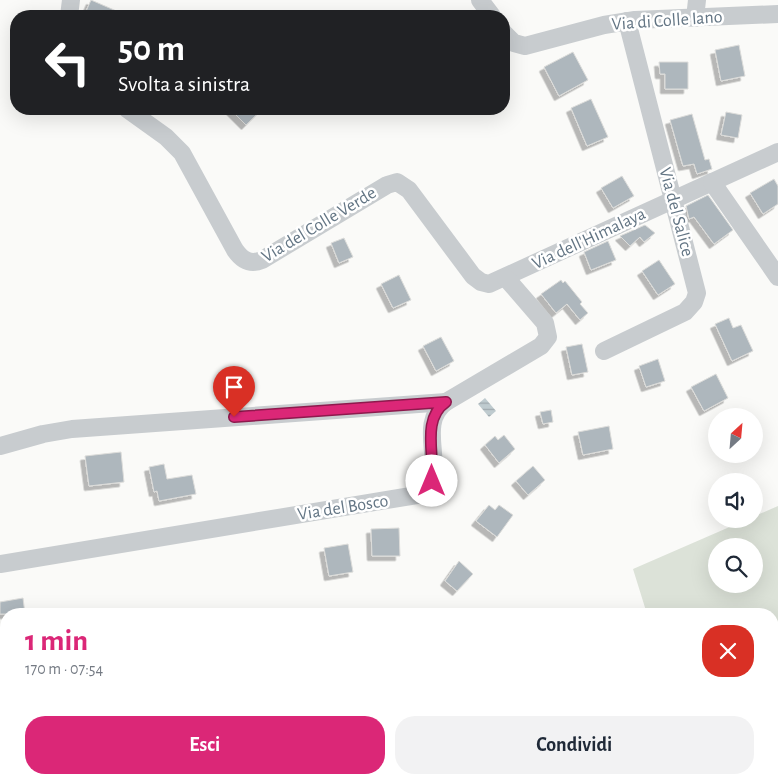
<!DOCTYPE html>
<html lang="it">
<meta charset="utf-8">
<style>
body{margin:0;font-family:"Alegreya Sans",sans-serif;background:#f2f2f3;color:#1f2937;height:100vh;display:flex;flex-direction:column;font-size:19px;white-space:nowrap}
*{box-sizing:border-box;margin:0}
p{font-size:16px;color:#747a83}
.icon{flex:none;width:28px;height:28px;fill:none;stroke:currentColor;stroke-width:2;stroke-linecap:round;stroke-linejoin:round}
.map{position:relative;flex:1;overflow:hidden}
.side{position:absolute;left:0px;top:608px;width:779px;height:176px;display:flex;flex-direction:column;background:#fff;border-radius:20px 20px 0 0;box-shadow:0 5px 20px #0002}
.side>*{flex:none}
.hud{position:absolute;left:10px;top:10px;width:500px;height:105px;border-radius:20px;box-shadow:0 5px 20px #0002;background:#202124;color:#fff;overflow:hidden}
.needle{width:32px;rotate:26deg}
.fabs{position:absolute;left:708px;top:408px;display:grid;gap:10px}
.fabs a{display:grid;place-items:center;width:55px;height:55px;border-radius:50%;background:#fff;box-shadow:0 5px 20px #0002;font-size:25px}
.pin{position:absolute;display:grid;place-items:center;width:42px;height:42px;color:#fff;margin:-51px -21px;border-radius:50% 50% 50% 0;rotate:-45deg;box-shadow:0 0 5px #0007}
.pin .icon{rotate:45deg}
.me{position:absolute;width:55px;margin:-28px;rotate:0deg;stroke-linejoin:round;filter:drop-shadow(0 0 4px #0008)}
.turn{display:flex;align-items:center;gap:18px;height:105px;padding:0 25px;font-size:22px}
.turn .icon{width:65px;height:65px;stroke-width:2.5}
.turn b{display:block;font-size:35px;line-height:42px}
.round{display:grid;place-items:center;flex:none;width:52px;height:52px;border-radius:20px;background:#f2f2f3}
.overview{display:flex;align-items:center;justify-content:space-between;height:85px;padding:0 25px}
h1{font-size:30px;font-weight:700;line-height:38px;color:#db2777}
.primary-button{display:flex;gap:10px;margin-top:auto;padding:10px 25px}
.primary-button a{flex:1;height:58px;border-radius:20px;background:#db2777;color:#fff;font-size:20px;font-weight:700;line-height:58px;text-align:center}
.primary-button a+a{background:#f2f2f3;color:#1f2937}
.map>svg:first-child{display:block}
.park{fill:#dce2d8;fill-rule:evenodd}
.water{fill:url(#water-rules)}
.building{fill:#aeb7bd;stroke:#dcdcda;filter:url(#shadow)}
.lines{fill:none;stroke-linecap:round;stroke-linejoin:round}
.minor{stroke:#c8cccf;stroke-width:18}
.route-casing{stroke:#8e194d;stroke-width:12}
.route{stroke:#db2777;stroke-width:9}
.labels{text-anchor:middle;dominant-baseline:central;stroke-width:5;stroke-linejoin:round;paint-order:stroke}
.street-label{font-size:18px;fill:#637584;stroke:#fff}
</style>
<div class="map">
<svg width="778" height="783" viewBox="0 0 778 783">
<defs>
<pattern id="water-rules" width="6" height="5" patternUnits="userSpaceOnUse" patternTransform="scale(1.25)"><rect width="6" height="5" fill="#bfcbcf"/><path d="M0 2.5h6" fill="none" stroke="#9fa9ae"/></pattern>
<filter id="shadow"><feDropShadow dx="-4.5" dy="4.5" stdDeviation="0" flood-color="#0004"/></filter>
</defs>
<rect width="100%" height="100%" fill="#fafaf8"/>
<path class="park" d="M778 506V780L700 783 698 778H772V614H647L633 569ZM716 546H754V584H716Z"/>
<path class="water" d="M485 398 496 411 489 417 478 404Z"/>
<g class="building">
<path d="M91 0 128 16H84Z"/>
<path d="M739 45 745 76 721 81 715 50Z"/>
<path d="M573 52 588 80 559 96 544 67Z"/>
<path d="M659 62H688V89H665V74H660Z"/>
<path d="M591 99 608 137 587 146 571 108Z"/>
<path d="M230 109H262L246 125Z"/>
<path d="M726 112 742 115 738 138 721 135Z"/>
<path d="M692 114 705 160 709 159 712 169 697 174 694 164 683 166 670 120Z"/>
<path d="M622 176 634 196 613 208 601 188Z"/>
<path d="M774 179 778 186V204L763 214 750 193Z"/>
<path d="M708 195 733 230 714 244 694 217 689 219 686 206Z"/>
<path d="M645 225 655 233 644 242 640 237 630 246 620 236Z"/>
<path d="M344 238 353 257 339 263 331 243Z"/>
<path d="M608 241 616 260 591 270 584 252Z"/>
<path d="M659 260 675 284 658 295 642 271Z"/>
<path d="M399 275 411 300 393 308 381 284Z"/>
<path d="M561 280 563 283 565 281 582 302 580 304 588 313 580 320 567 304 556 313 541 294Z"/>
<path d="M729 318 733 328 741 325 753 351 732 361 715 324Z"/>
<path d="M441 337 454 361 436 371 423 346Z"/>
<path d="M582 344 588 372 572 375 566 347Z"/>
<path d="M658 359 665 381 646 387 639 366Z"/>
<path d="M716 374 728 398 704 411 691 387Z"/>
<path d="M551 410 553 422 543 424 540 412Z"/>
<path d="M609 426 613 449 583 455 578 432Z"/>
<path d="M504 435 515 449 499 463 485 445 495 436 498 440Z"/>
<path d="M121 452 124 482 89 486 85 456Z"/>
<path d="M164 464 167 479 192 475 196 494 159 501 157 491 154 492 149 467Z"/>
<path d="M533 466 545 480 528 495 516 481Z"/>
<path d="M489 505 495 510 499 505 513 515 497 537 476 521Z"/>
<path d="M399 528 400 556H372L371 529Z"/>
<path d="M348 544 353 572 329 576 324 548Z"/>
<path d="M459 561 473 574 457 591 445 581Z"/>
<path d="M23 598 25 614H0V602Z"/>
</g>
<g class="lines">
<g class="minor">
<path d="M480 0 492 16"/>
<path d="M69 16 71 0"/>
<path d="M695 18 697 0"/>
<path d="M504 33 514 43 525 46 604 25 635 20 778 14"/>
<path d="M127 109 166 137 182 153 235 250C242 260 250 265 262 260L387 185 397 182 409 190 473 276 481 282 489 284 778 152"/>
<path d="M712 182 778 277"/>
<path d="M604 351 685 312 694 302 697 293 627 21"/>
<path d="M0 446 43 434 72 429 446 402"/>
<path d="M0 564 423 494C450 472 414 425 446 402L541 346 548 337 545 323 506 278"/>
<path d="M229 778V783"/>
<path d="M481 778 486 783"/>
<path d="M351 783 362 778"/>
</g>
</g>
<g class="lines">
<g class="route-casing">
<path id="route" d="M234 417 446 402C421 419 435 456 432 481"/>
</g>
<use href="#route" class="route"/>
</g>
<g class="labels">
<g class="street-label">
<text transform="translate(667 21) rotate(-4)">Via di Colle Iano</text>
<text transform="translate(676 212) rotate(75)">Via del Salice</text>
<text transform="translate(319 225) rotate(-31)">Via del Colle Verde</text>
<text transform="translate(589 239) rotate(-25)">Via dell'Himalaya</text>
<text transform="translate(343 508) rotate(-9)">Via del Bosco</text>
</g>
</g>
</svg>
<div class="fabs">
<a><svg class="needle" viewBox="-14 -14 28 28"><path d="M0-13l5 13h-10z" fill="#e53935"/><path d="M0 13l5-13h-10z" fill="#747a83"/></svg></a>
<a><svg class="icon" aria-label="sound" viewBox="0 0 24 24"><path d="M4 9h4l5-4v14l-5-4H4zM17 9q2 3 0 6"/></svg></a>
<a><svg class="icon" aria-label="search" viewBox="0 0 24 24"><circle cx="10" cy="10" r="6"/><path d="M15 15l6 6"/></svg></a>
</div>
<div class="pin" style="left:234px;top:417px;background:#d93025"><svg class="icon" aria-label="arrive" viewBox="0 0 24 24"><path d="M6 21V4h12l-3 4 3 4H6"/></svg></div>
<svg class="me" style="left:432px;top:481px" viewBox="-20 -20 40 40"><circle r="19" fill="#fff"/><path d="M0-13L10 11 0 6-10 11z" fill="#db2777"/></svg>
<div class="hud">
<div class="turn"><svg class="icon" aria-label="left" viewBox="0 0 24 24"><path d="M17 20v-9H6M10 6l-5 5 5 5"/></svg><div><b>50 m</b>Svolta a sinistra</div></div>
</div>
<section class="side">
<div class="overview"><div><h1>1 min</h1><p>170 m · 07:54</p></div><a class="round" style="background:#d93025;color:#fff"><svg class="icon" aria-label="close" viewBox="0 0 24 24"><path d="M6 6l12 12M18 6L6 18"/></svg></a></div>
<div class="primary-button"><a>Esci</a><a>Condividi</a></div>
</section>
</div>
